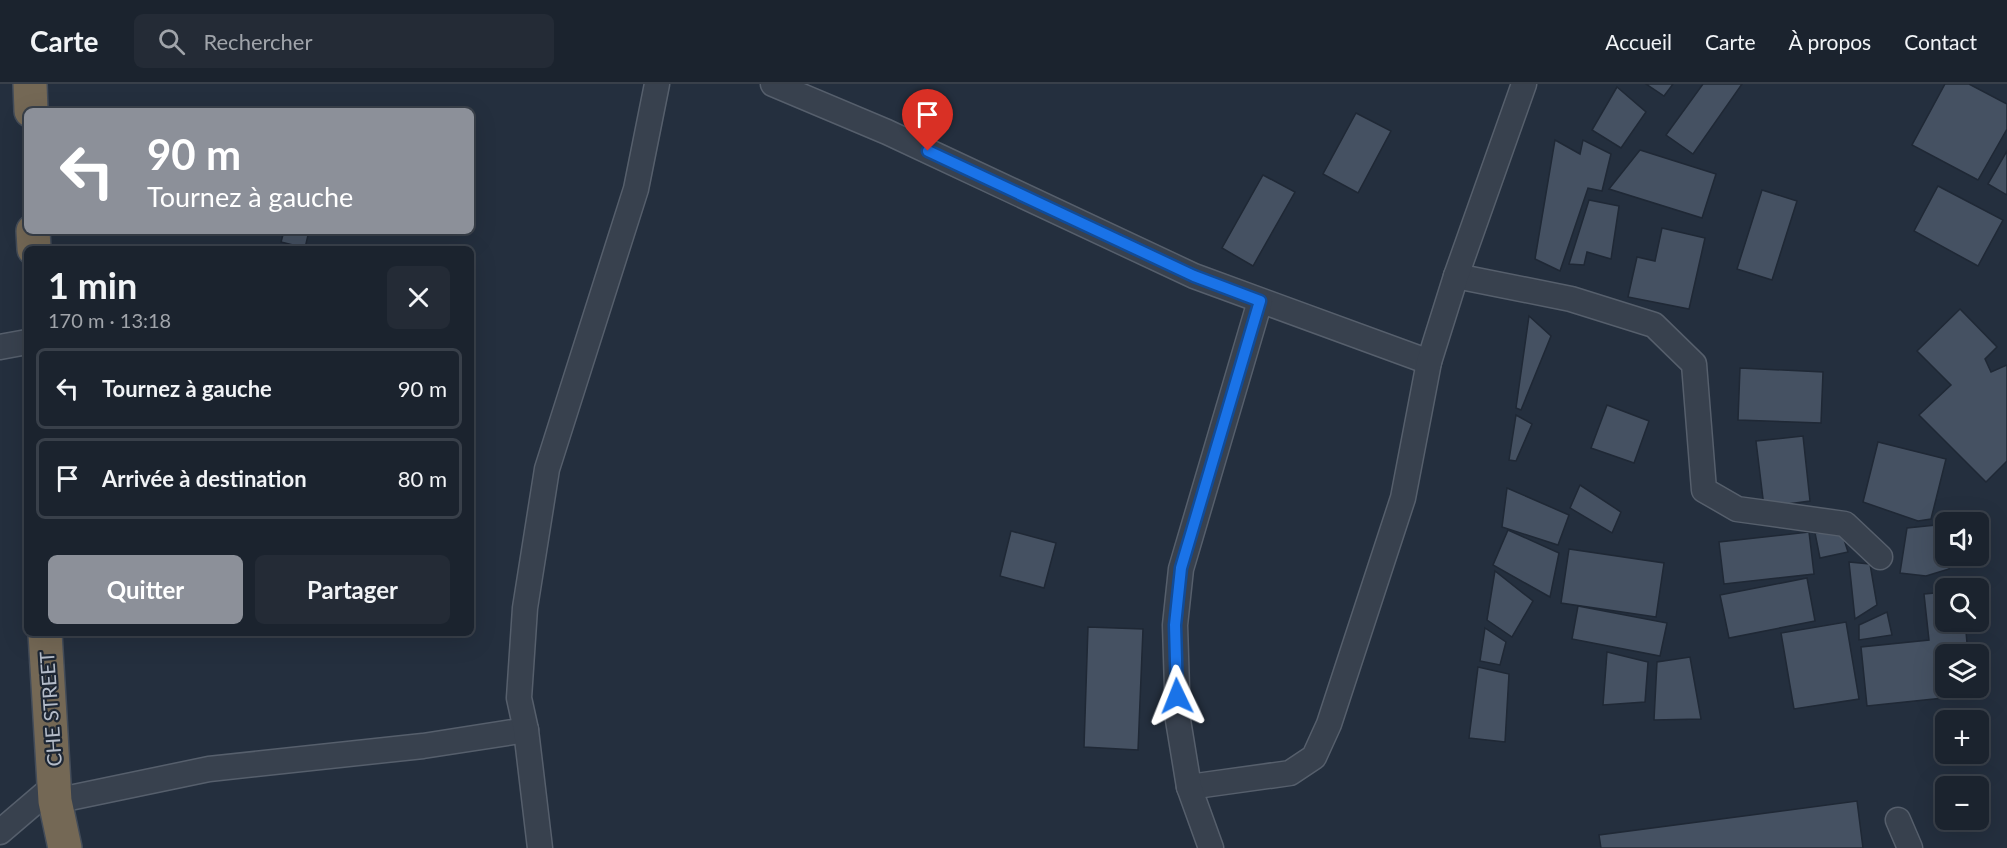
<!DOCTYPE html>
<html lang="fr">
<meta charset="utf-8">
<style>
body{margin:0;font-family:Lato,sans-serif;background:#242b36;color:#f1f3f6;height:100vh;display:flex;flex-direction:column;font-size:22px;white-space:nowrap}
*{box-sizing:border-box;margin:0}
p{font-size:20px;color:#a0a4aa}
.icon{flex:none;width:33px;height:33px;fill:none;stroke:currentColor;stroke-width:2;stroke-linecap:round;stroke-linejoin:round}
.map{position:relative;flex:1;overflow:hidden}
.details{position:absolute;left:24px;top:162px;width:450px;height:390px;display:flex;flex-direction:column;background:#1b232e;border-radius:9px;box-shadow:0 6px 24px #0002,0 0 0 2px #39404a}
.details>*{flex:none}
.guide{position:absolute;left:24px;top:24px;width:450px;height:126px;border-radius:9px;box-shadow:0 6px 24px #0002,0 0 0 2px #39404a;background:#8c9099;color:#fff;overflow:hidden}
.fabs{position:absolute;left:1935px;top:428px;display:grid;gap:12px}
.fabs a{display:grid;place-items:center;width:54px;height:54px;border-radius:9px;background:#1b232e;box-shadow:0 6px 24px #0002,0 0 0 2px #39404a;font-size:30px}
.pin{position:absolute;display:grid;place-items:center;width:51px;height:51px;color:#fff;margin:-62px -26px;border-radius:50% 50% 50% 0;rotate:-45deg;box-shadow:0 0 6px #0007}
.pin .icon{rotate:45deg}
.me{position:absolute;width:66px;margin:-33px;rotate:358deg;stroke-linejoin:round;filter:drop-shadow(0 0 4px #0008)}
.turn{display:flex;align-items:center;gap:21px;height:126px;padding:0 24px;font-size:27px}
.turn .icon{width:78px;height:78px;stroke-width:2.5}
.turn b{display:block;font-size:42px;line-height:51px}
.round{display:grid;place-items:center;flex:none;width:63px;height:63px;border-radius:9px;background:#242b36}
.overview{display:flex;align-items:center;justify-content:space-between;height:102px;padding:0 24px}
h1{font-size:36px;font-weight:700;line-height:45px}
.button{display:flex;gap:12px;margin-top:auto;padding:12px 24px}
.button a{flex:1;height:69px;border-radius:9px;background:#8c9099;color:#fff;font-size:24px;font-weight:700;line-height:69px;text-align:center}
.button a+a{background:#242b36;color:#f1f3f6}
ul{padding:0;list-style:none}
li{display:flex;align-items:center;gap:18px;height:81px;margin:0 12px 9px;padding:0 12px;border:3px solid #39404a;border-radius:9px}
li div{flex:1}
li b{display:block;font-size:22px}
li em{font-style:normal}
header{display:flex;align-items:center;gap:36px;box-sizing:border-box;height:84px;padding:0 30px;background:#1b232e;border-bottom:2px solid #39404a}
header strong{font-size:28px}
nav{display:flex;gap:33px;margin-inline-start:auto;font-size:21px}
.search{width:420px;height:54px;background:#242b36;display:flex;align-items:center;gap:15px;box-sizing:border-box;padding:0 21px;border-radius:9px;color:#a0a4aa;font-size:22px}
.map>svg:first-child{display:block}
.building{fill:#455162;stroke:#1f2835;stroke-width:1.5}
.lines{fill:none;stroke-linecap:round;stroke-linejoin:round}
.street-casing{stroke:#565f6c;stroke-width:27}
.highway-casing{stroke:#434c59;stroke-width:36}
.street{stroke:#38414e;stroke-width:24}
.highway{stroke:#746855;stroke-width:33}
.route-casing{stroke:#114b97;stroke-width:15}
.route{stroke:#1a73e8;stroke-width:10}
.labels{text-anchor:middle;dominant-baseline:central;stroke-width:4.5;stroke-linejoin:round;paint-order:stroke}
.street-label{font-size:20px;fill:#b4bcc9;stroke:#1d2633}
</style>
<header>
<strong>Carte</strong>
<div class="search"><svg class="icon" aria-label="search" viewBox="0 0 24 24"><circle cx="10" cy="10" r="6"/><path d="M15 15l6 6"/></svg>Rechercher</div>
<nav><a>Accueil</a><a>Carte</a><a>À propos</a><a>Contact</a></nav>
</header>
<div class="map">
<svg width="2007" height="764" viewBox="0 0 2007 764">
<rect width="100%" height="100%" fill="#242f3e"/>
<g class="building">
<path d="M1646 0H1673L1664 12Z"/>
<path d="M1703 0H1742L1693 70 1666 51Z"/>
<path d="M1945 0H1969L2007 20V45L1978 96 1912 61Z"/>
<path d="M1617 3 1646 28 1621 64 1592 46Z"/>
<path d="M1356 29 1391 47 1358 109 1323 90Z"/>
<path d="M1555 56 1580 70 1583 56 1611 70 1602 107 1588 104 1560 187 1535 175Z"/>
<path d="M1640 66 1716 90 1702 134 1609 105Z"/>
<path d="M2007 67V111L1988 100Z"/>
<path d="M1263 91 1295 108 1253 182 1222 164Z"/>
<path d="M1938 102 2003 136 1978 182 1914 147Z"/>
<path d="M1762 106 1797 117 1772 196 1737 185Z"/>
<path d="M1589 116 1619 122 1611 175 1587 168 1584 181 1569 180Z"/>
<path d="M1662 144 1705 154 1689 225 1628 213 1637 173 1655 177Z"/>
<path d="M284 147H309L305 164 281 158Z"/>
<path d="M1960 225 1997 263 1985 275 1991 288 2007 281V377L1986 398 1919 331 1951 301 1917 267Z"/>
<path d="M1529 232 1551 252 1521 326 1516 324Z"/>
<path d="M1740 284 1823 288 1821 339 1738 336Z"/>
<path d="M1607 321 1649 337 1634 379 1591 364Z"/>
<path d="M1516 331 1532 340 1516 377 1509 376Z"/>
<path d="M1803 352 1810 417 1764 423 1756 357Z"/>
<path d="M1878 358 1946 375 1931 435 1918 437 1863 418Z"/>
<path d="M1580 401 1621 428 1612 449 1570 424Z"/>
<path d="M1507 404 1569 431 1558 461 1502 443Z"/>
<path d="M1946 440V471H1951L1949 485 1926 492 1900 489 1907 444Z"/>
<path d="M1508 446 1559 469 1550 513 1493 481Z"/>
<path d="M1841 446 1848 468 1820 474 1815 449Z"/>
<path d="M1011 447 1056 459 1044 504 1000 492Z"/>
<path d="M1809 448 1814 490 1724 500 1719 458Z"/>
<path d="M1569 465 1664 479 1656 533 1561 519Z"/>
<path d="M1849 478 1870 480 1877 521 1855 535Z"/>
<path d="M1495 487 1533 517 1512 553 1487 536Z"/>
<path d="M1807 494 1815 537 1729 554 1720 511Z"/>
<path d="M1946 508V537H1965L1968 570H1946V603H1972V611L1867 622 1861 563 1929 556 1924 510Z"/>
<path d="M1578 522 1667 539 1660 572 1572 555Z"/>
<path d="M1887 528 1892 551 1859 556V541Z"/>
<path d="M1846 538 1859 615 1794 625 1781 549Z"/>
<path d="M1088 543 1143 545 1138 666 1084 663Z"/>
<path d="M1485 544 1506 558 1500 581 1480 577Z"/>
<path d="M1607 568 1648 578 1645 618 1603 621Z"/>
<path d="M1690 573 1701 635 1654 636 1657 578Z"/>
<path d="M1478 583 1509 590 1505 658 1469 654Z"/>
<path d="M1857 717 1863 764H1601L1599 751Z"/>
</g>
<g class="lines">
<g class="street-casing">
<g id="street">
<path d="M773 0 887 48 1194 192 1429 278"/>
<path d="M1456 192 1571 215 1654 241 1694 280 1704 406 1737 425 1845 440 1880 473"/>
<path d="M0 263 27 258"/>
<path d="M1189 703 1290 689 1314 673 1329 640 1403 414 1429 278 1456 192 1524 0"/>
<path d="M55 717 209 685 423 662 526 646"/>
<path d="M1898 736 1910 764"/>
<path d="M0 748 55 701"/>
<path d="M540 764 526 646 519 614 525 524 547 385 636 105 657 0"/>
<path d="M1211 764 1189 703 1178 636 1175 541 1181 485 1260 217"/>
</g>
</g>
<g class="highway-casing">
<g id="highway">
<path d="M30 0 31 27"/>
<path d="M33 147 34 165"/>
<path d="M45 549 55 717 65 764"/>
</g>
</g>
<use href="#street" class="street"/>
<use href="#highway" class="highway"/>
</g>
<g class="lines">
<g class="route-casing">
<path id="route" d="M928 67 1194 192 1260 217 1181 484 1175 541 1177 612"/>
</g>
<use href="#route" class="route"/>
</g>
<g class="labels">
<g class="street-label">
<text transform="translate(50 625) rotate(-94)">CHE STREET</text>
</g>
</g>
</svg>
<div class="fabs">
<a><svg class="icon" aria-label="sound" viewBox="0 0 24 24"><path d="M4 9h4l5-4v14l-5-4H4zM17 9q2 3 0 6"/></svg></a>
<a><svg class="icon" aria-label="search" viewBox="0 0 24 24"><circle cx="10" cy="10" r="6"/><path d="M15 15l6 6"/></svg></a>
<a><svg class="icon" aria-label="layers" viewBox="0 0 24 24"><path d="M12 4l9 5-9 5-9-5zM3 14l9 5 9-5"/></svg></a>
<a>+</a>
<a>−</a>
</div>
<div class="pin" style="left:928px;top:67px;background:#d93025"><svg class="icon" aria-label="arrive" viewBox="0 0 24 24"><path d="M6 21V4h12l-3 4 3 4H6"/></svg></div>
<svg class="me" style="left:1177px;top:612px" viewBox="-20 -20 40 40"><path d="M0-17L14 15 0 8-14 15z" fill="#1a73e8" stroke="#fff" stroke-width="4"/></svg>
<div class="guide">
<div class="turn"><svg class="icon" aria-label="left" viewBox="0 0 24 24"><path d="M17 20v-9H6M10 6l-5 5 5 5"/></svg><div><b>90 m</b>Tournez à gauche</div></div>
</div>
<section class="details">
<div class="overview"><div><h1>1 min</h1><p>170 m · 13:18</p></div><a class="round"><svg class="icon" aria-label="close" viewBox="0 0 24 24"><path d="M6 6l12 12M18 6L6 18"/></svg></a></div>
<ul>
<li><svg class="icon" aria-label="left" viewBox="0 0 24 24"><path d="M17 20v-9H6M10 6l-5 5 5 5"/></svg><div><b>Tournez à gauche</b></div><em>90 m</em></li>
<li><svg class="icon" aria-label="arrive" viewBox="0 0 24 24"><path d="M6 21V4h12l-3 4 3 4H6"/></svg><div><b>Arrivée à destination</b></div><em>80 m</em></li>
</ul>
<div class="button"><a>Quitter</a><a>Partager</a></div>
</section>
</div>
